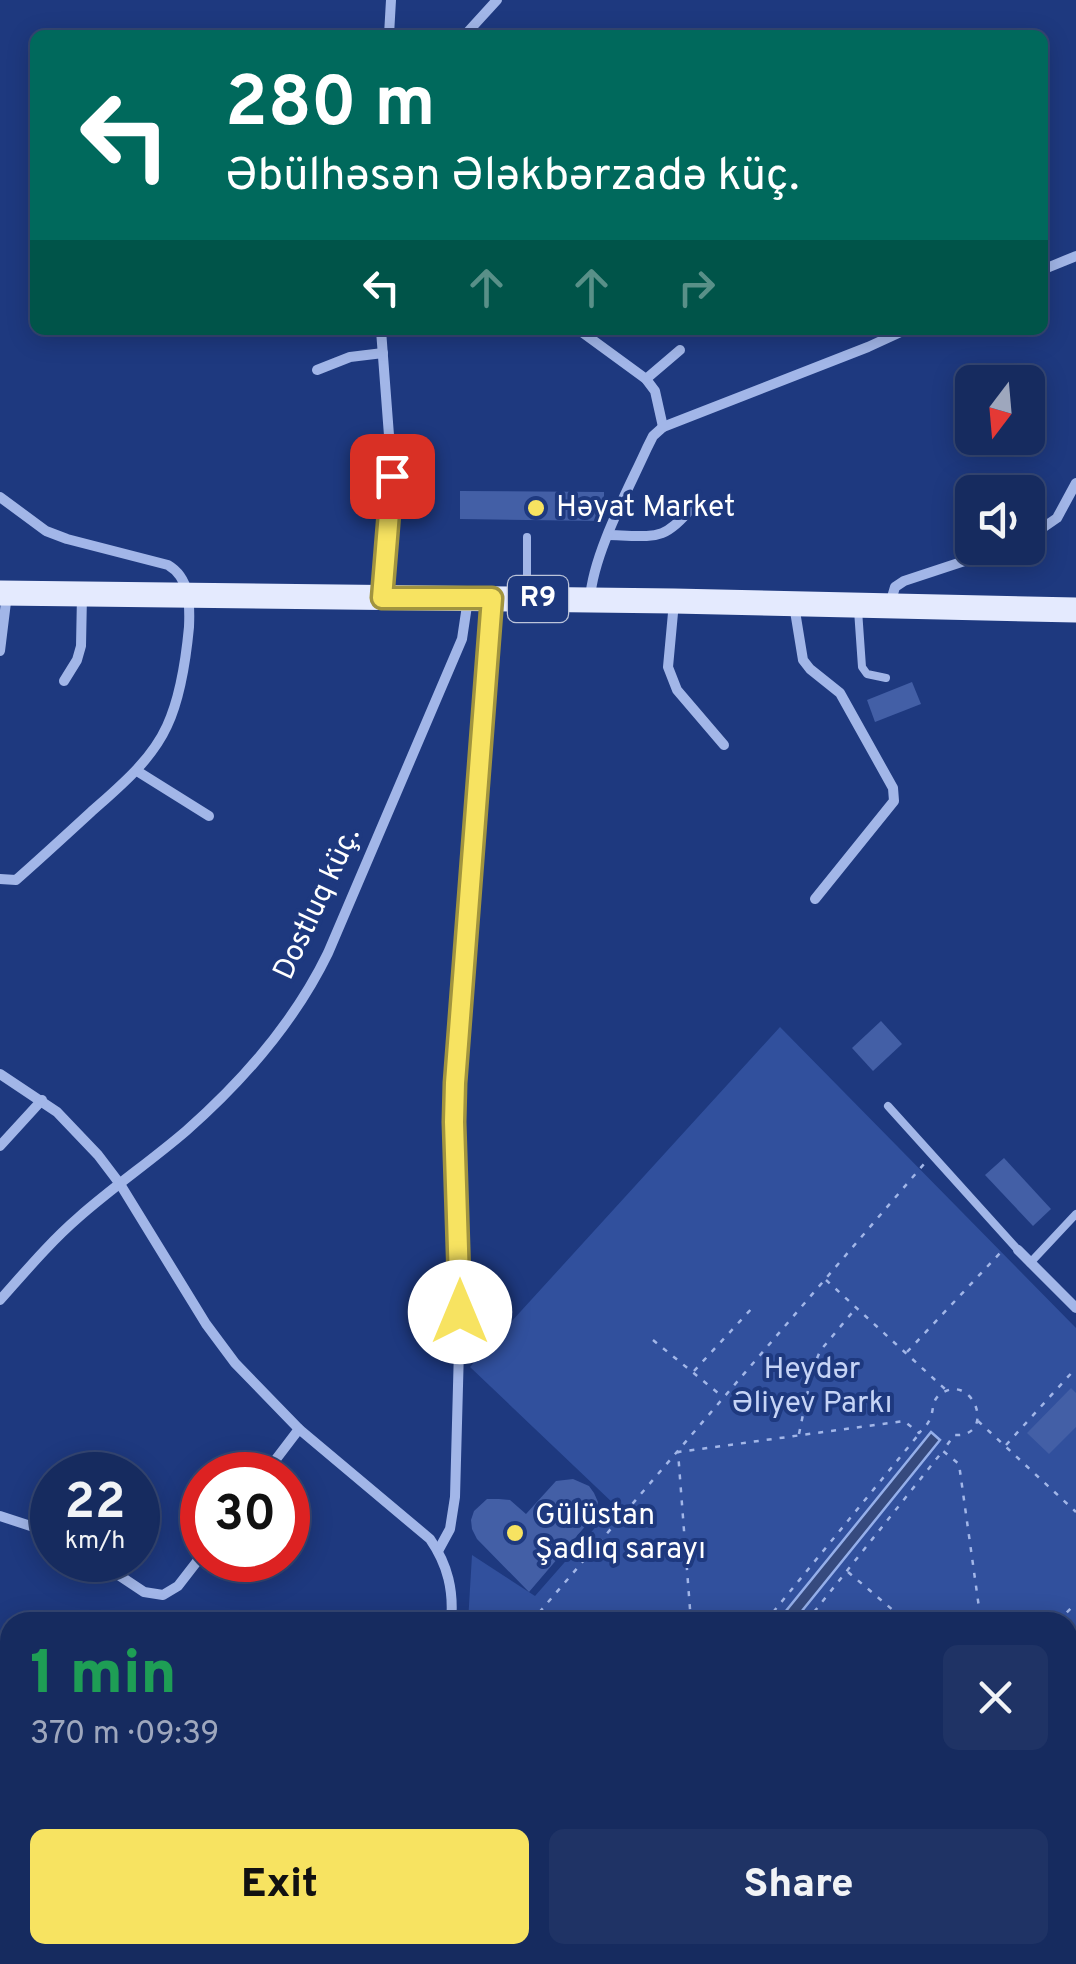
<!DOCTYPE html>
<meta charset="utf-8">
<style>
body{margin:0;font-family:Overpass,sans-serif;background:#1f3365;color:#f1f3f6;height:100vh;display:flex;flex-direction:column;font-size:38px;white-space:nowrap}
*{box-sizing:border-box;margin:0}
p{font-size:32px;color:#9ea7bd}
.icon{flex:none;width:55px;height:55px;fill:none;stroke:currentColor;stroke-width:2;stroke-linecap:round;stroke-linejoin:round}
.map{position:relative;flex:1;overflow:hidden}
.details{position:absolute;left:0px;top:1612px;width:1078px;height:352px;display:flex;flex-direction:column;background:#162b5f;border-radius:30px 30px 0 0;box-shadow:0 5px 25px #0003,0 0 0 2px #354774}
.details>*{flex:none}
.guide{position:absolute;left:30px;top:30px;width:1018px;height:305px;border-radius:15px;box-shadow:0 5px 25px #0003,0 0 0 2px #354774;background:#00695c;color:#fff;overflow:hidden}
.needle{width:65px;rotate:196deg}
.tools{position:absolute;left:955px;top:365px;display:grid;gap:20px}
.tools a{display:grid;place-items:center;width:90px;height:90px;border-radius:15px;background:#162b5f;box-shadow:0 5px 25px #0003,0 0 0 2px #354774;font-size:50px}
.speed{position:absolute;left:30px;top:1452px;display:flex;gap:20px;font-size:50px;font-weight:700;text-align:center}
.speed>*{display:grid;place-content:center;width:130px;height:130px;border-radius:50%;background:#162b5f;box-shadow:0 5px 25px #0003,0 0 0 2px #354774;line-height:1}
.speed small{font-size:25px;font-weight:400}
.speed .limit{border:15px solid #d22;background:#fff;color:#111}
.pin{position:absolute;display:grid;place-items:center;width:85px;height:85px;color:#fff;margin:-42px;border-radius:20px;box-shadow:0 5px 15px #0006}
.me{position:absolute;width:110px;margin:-55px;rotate:0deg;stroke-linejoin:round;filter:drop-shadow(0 0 8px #0008)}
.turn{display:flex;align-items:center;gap:35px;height:210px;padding:0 30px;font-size:45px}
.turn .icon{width:130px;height:130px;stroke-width:2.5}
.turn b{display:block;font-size:70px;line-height:85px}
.lanes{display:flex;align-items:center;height:95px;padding:0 30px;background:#0003;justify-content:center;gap:50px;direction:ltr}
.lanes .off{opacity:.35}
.round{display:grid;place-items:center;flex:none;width:105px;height:105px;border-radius:15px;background:#1f3365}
.summary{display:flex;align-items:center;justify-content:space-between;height:170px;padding:0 30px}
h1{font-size:60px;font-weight:800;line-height:75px;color:#1e9e55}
.cta{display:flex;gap:20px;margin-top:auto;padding:20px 30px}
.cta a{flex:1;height:115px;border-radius:15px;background:#f7e361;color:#111;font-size:40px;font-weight:800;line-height:115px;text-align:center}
.cta a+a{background:#1f3365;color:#f1f3f6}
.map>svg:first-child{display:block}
.green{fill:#31509d}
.water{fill:#364a7e;stroke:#95afea;stroke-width:2.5}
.building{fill:#435fa6}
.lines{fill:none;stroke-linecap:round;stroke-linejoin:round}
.path{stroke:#a2b6e8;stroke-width:2.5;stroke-dasharray:5 8;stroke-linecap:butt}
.service{stroke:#a2b6e8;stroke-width:8}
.minor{stroke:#a2b6e8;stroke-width:10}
.tertiary{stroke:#a2b6e8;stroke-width:18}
.primary{stroke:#e4eafe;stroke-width:25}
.route-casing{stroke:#a1943f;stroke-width:25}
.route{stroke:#f7e361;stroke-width:18}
.poi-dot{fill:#f7e361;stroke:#1e397f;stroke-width:4}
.labels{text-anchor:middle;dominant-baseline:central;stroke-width:8;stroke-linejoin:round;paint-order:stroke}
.shield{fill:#1e397f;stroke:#bcc4d9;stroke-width:2.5}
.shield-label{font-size:28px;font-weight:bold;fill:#fff}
.poi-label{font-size:30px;fill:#fff;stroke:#1e397f;text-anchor:start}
.street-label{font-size:30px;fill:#fff;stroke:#1e397f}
.park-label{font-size:30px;fill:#c6d4f6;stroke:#1e397f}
</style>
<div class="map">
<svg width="1076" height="1964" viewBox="0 0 1076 1964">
<rect width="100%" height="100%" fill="#1e397f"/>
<g class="green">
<path d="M780 1027 1076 1328V1783L1068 1792V1622H468L472 1555 535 1596 615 1505 470 1367Z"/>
<path d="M796 1955H918L910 1964H809Z"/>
</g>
<path class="water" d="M931 1432 940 1440 793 1622H777Z"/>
<g class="building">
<path d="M460 491 604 492V521L460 519Z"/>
<path d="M912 682 921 704 875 722 867 700Z"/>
<path d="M881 1021 902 1044 873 1071 852 1048Z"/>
<path d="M1004 1158 1051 1209 1033 1226 985 1175Z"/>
<path d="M1071 1388 1076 1393V1427L1049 1454 1027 1433Z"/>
<path d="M573 1479 589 1486 594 1493 598 1502 594 1516 529 1592 477 1539 472 1529 471 1520 474 1511 487 1499H499L510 1500 526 1514 556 1481Z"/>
<path d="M1068 1683 1076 1691V1711L1068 1720 1076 1727 1068 1736Z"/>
</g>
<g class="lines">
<g class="path">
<path d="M826 1280 945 1389"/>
<path d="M653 1340 723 1397"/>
<path d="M907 1352 1001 1252"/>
<path d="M694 1371 754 1306"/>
<path d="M978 1421 1076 1512"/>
<path d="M799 1434 812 1371 820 1351 856 1308"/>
<path d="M1006 1445 1076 1368"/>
<path d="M848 1572 907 1622"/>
<path d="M531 1622 924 1164"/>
<path d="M691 1622 678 1452 904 1421 919 1433C923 1429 927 1425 929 1421 935 1411 930 1400 942 1393 974 1373 997 1438 954 1435L943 1451 959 1464 981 1622"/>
<path d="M765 1622 919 1434"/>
<path d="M806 1622 942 1452"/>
<path d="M1058 1622 1071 1608"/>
</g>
<g class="service">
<path d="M527 594V537"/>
<path d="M858 610 862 667 867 674 886 678"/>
<path d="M888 1106 1018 1250"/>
<path d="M1030 1263 1076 1214"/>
</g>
<g class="minor">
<path d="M389 35 391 0"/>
<path d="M465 35 497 0"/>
<path d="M1042 270 1076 256"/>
<path d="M381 330 392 475 383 598"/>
<path d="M579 330 646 379 655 391 663 427"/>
<path d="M317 370 350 357 383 353"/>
<path d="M646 379 680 350"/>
<path d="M0 497 46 531 67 539 168 565C190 578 190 604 189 627 186 659 181 696 167 726 151 761 119 787 91 812 66 835 41 858 16 880L0 879"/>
<path d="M609 535C655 536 663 543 694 505"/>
<path d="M1028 538 1057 518 1076 483"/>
<path d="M590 599C593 554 628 490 647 448L653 436 663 427 868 347 905 330"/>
<path d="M674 602 668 667 677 690 724 745"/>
<path d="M890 604 895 587 904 581 1004 548"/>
<path d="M794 605 803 660 810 669 840 693 893 788 894 801 815 899"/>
<path d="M0 651 7 594"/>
<path d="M64 681 77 660 81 646 82 595"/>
<path d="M137 771 209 816"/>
<path d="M0 1074 57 1112 98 1155 120 1184 206 1324 235 1363 299 1429 430 1539C448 1565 454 1591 451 1622"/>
<path d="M0 1146 42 1100"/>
<path d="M1018 1250 1076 1308"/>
<path d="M0 1300C25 1272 50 1242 79 1217 113 1187 151 1161 186 1131 244 1080 294 1023 328 953L462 639 468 599"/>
<path d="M264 1475 299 1429"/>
<path d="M0 1516 52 1533"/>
<path d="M438 1551 450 1529 455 1497 460 1312 454 1122 455 1083 491 599"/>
<path d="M96 1560 144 1592 163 1595 178 1586 202 1555"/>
<path d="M0 1908 10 1919"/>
<path d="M82 1955 107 1964"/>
<path d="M652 1964 658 1955"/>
</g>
<g class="tertiary">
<path d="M1068 1824 1076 1815"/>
<path d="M746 1955 760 1964"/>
<path d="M317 1964 324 1955"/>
<path d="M931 1964 940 1955"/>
</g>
<path class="primary" d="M0 593 674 601 1076 610"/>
</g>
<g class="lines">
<g class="route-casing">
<path id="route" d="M392 476 382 598H492L455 1083 454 1122 460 1312"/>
</g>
<use href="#route" class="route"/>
</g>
<g class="poi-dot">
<circle cx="536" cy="508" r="10"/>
<circle cx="515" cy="1533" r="10"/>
</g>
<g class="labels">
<rect class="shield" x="508" y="576" width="60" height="46" rx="8"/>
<g class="shield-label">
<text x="538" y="599">R9</text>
</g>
<g class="poi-label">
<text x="556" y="508">Həyat Market</text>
<text x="535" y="1516">Gülüstan<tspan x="535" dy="34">Şadlıq sarayı</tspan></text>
</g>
<g class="street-label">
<text transform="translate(318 904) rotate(-65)">Dostluq küç.</text>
</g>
<g class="park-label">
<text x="812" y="1370">Heydər<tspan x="812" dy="34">Əliyev Parkı</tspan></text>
</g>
</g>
</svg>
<div class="tools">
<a><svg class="needle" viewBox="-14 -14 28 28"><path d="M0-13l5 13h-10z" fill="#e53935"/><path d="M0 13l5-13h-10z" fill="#9ea7bd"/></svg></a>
<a><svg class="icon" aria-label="sound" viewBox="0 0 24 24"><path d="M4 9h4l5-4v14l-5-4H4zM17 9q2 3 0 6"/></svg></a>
</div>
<div class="speed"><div>22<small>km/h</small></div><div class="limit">30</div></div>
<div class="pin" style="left:392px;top:476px;background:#d93025"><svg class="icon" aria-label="arrive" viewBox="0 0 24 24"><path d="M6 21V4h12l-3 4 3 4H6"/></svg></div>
<svg class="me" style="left:460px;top:1312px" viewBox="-20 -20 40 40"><circle r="19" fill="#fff"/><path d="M0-13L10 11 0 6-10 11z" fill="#f7e361"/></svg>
<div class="guide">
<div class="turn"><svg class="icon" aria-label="left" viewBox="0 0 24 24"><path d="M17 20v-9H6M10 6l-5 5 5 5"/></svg><div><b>280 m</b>Əbülhəsən Ələkbərzadə küç.</div></div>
<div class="lanes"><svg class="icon" aria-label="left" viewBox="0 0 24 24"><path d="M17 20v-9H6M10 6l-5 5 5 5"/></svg><svg class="icon off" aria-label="ahead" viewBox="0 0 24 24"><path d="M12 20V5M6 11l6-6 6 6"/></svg><svg class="icon off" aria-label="ahead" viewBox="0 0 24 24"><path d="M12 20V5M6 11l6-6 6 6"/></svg><svg class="icon off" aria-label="right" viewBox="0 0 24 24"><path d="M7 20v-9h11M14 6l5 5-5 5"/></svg></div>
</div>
<section class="details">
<div class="summary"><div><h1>1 min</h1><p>370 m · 09:39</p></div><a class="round"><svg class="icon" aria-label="close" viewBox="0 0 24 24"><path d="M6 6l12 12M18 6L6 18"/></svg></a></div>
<div class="cta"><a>Exit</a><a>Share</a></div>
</section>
</div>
